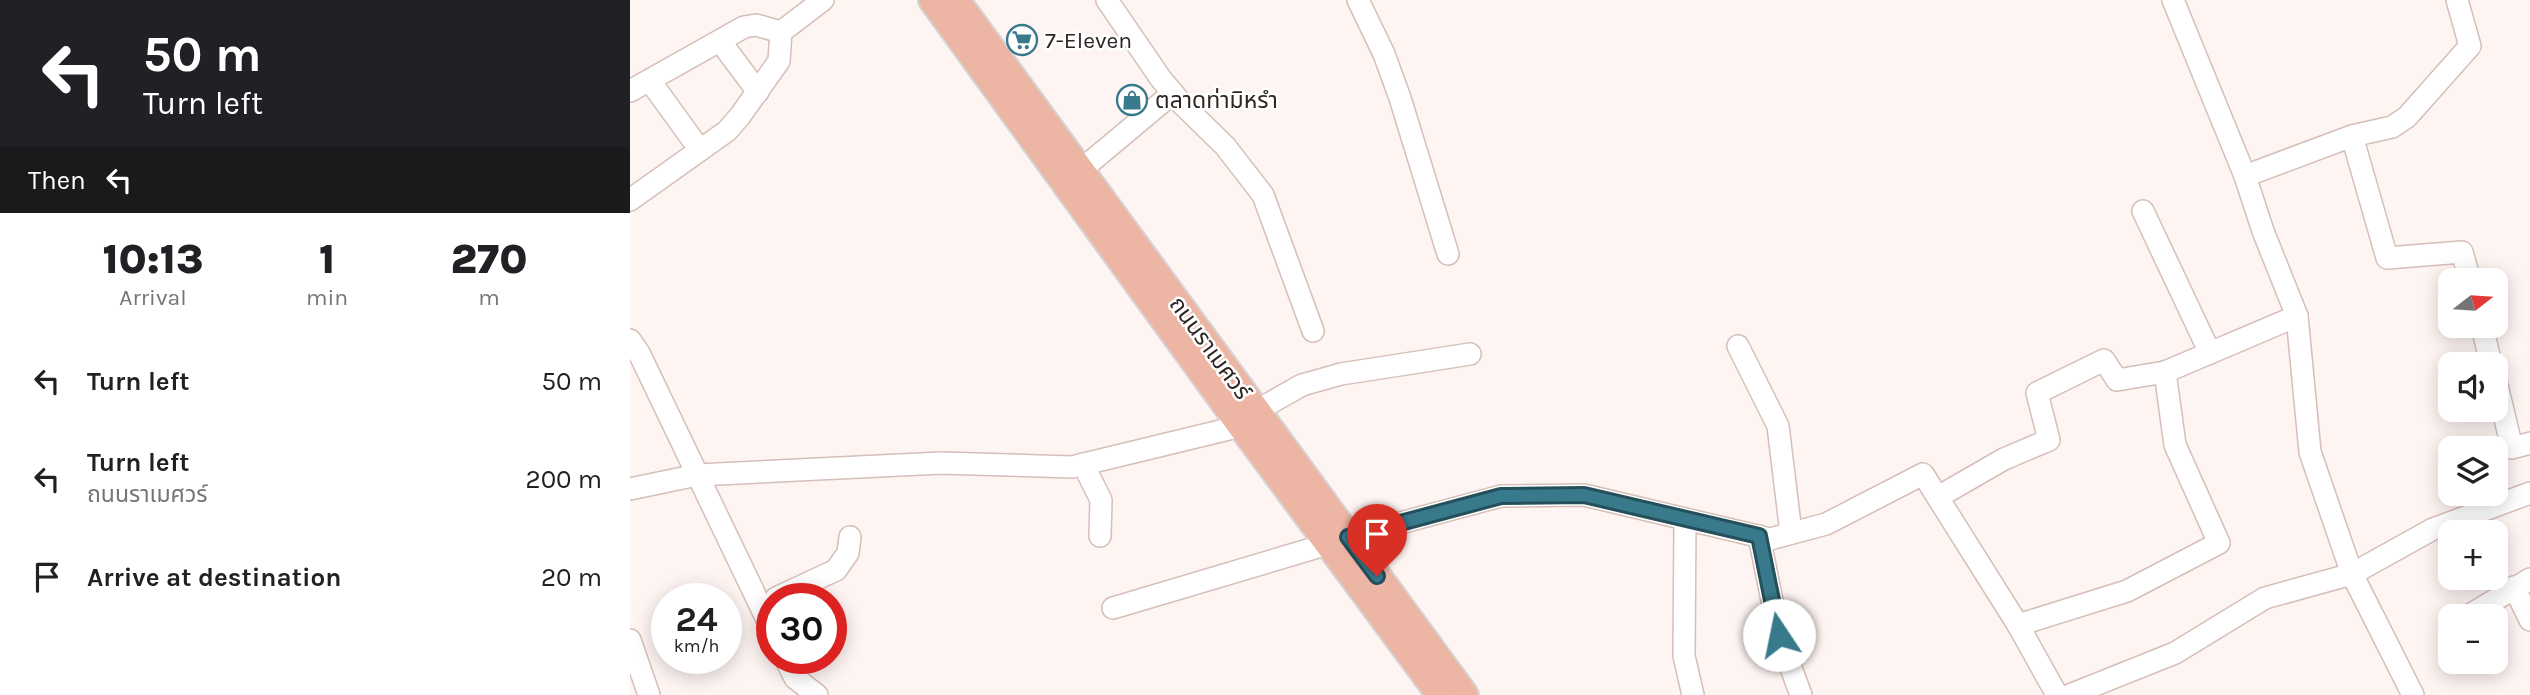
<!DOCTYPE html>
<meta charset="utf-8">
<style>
body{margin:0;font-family:Karla,"Noto Sans Thai",sans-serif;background:#f2f2f2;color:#202124;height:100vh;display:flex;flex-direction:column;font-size:26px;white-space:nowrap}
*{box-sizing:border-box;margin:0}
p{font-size:23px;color:#757577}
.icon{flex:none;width:38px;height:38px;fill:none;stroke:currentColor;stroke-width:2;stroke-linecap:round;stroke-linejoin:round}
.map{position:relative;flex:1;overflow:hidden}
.details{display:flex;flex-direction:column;background:#fff;width:630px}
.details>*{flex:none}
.hud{background:#202124;color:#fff;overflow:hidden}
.needle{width:46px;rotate:73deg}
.fabs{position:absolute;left:1808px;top:268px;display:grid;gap:14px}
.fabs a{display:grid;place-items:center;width:70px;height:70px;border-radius:14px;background:#fff;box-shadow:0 4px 18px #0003;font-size:35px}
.speed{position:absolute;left:21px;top:583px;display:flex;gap:14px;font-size:35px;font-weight:700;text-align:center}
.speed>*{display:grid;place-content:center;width:91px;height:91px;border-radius:50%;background:#fff;box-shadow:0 4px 18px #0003;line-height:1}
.speed small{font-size:18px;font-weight:400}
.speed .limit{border:10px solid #d22;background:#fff;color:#111}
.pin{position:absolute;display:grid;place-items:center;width:60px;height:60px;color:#fff;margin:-72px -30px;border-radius:50% 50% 50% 0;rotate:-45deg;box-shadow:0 0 7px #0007}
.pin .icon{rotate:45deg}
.me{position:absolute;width:77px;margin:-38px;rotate:349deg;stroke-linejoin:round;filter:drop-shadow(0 0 5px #0008)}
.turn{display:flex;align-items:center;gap:24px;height:147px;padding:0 28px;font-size:32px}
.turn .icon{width:91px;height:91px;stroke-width:2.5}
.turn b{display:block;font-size:49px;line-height:60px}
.then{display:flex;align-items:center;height:66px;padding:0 28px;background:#0003;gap:14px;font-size:26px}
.eta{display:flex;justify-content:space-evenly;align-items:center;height:119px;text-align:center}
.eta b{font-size:42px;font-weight:800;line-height:49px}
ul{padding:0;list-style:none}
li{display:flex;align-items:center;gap:21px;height:98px;padding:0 28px}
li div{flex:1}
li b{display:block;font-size:26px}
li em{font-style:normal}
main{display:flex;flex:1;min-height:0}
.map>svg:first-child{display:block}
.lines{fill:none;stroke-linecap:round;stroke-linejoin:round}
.minor-casing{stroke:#d5bfb8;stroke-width:24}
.major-casing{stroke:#d5d3d3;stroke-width:30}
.minor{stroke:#fff;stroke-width:21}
.major{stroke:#ecb5a4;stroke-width:26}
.route-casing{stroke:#244f5b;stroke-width:18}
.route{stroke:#387a8c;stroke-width:12}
.labels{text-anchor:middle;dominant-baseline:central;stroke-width:5;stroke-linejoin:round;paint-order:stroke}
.poi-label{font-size:23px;fill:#2d2522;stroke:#fff;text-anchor:start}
.street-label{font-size:23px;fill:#2d2522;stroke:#fff}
</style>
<main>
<section class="details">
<div class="hud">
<div class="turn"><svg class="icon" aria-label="left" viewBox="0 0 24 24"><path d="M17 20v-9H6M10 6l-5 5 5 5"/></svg><div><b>50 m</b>Turn left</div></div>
<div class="then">Then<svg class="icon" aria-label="left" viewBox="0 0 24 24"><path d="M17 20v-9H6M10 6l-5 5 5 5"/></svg></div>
</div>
<div class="eta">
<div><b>10:13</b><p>Arrival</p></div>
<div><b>1</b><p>min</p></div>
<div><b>270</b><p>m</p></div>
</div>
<ul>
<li><svg class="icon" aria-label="left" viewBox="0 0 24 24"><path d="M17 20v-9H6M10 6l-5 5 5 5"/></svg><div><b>Turn left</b></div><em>50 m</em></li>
<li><svg class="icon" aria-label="left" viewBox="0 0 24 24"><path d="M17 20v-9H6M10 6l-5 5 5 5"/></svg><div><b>Turn left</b><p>ถนนราเมศวร์</p></div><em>200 m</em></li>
<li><svg class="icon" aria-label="arrive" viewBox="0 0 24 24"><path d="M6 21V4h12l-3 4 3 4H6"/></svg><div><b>Arrive at destination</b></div><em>20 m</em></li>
</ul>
</section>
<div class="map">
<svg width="1900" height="695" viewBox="0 0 1900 695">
<rect width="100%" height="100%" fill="#fef4f2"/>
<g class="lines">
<g class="minor-casing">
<g id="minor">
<path d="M477 0 531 79 553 105 595 146 633 195 683 331"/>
<path d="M728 0 754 54 770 98 818 254"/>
<path d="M1543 0 1615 176 1633 231 1667 316 1680 452 1722 574 1783 695"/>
<path d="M90 41 128 92"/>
<path d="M20 81 70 150"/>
<path d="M0 91 114 27 126 25 151 32"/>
<path d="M1722 136 1757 258 1832 252 1840 280"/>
<path d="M451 170 543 93"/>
<path d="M1615 176 1722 136 1762 127 1777 117 1840 46 1827 0"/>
<path d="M0 200 97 131 110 116 149 61 151 32 193 0"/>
<path d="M1513 211 1580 353"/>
<path d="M1852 326 1861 364"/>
<path d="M0 340 9 353 142 630"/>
<path d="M1108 346 1148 426 1161 533"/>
<path d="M1866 381 1882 448 1900 443"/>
<path d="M626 411 672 385 711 374 840 354"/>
<path d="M453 464 471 500 470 536"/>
<path d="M0 489 67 475 311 463 442 467 611 426"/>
<path d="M1308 497 1374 459 1419 440 1407 393 1474 360 1487 380 1535 372 1667 316"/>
<path d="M1055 519 1054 656 1063 695"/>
<path d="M1129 536 1149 635 1171 695"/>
<path d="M718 537 871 496 954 495 1140 539 1196 524 1293 474 1388 625 1427 695"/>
<path d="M1884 587 1900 620"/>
<path d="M146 598 206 570 218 553 220 537"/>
<path d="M483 608 698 544"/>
<path d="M1838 616 1900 579"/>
<path d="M1388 625 1497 591 1589 543 1545 445 1535 372"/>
<path d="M0 640 19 695"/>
<path d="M155 658 165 678 187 695"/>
<path d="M1440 695 1545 653 1635 598 1722 574 1803 529 1900 493"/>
</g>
</g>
<g class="major-casing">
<g id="major">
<path d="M302 0 611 426 810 695"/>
<path d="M326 0 835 695"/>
</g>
</g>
<use href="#minor" class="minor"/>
<use href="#major" class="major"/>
</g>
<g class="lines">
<g class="route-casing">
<path id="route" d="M747 576 718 537 871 496 954 495 1129 536 1149 635"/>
</g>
<use href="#route" class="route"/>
</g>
<defs>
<g id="supermarket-ring" transform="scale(1.575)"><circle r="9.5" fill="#fff" stroke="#387a8c" stroke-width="1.5"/><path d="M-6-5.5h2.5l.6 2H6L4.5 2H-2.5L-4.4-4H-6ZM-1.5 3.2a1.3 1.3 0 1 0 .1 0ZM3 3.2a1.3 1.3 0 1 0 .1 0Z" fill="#387a8c"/></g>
<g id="shop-ring" transform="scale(1.575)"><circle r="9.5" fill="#fff" stroke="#387a8c" stroke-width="1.5"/><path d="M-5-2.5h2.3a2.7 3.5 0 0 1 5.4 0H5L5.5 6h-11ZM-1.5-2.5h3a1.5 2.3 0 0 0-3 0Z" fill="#387a8c"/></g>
</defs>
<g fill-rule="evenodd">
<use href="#supermarket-ring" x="392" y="40"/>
<use href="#shop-ring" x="502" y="100"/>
</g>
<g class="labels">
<g class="poi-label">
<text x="415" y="40">7-Eleven</text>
<text x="525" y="100">ตลาดท่ามิหรำ</text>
</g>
<g class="street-label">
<text transform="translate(580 348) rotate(54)">ถนนราเมศวร์</text>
</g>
</g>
</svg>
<div class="fabs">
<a><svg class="needle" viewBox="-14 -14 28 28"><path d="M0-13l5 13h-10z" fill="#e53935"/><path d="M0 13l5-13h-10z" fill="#757577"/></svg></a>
<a><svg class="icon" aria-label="sound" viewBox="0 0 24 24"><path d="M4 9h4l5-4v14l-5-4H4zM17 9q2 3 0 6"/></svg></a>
<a><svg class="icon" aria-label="layers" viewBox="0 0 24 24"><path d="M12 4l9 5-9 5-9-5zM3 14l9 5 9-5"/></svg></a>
<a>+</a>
<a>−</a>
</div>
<div class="speed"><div>24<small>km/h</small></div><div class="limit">30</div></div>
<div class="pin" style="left:747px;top:576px;background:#d93025"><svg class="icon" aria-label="arrive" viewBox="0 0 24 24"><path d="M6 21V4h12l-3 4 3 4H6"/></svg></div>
<svg class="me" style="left:1149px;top:635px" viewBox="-20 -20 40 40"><circle r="19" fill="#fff"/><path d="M0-13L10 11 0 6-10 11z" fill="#387a8c"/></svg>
</div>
</main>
